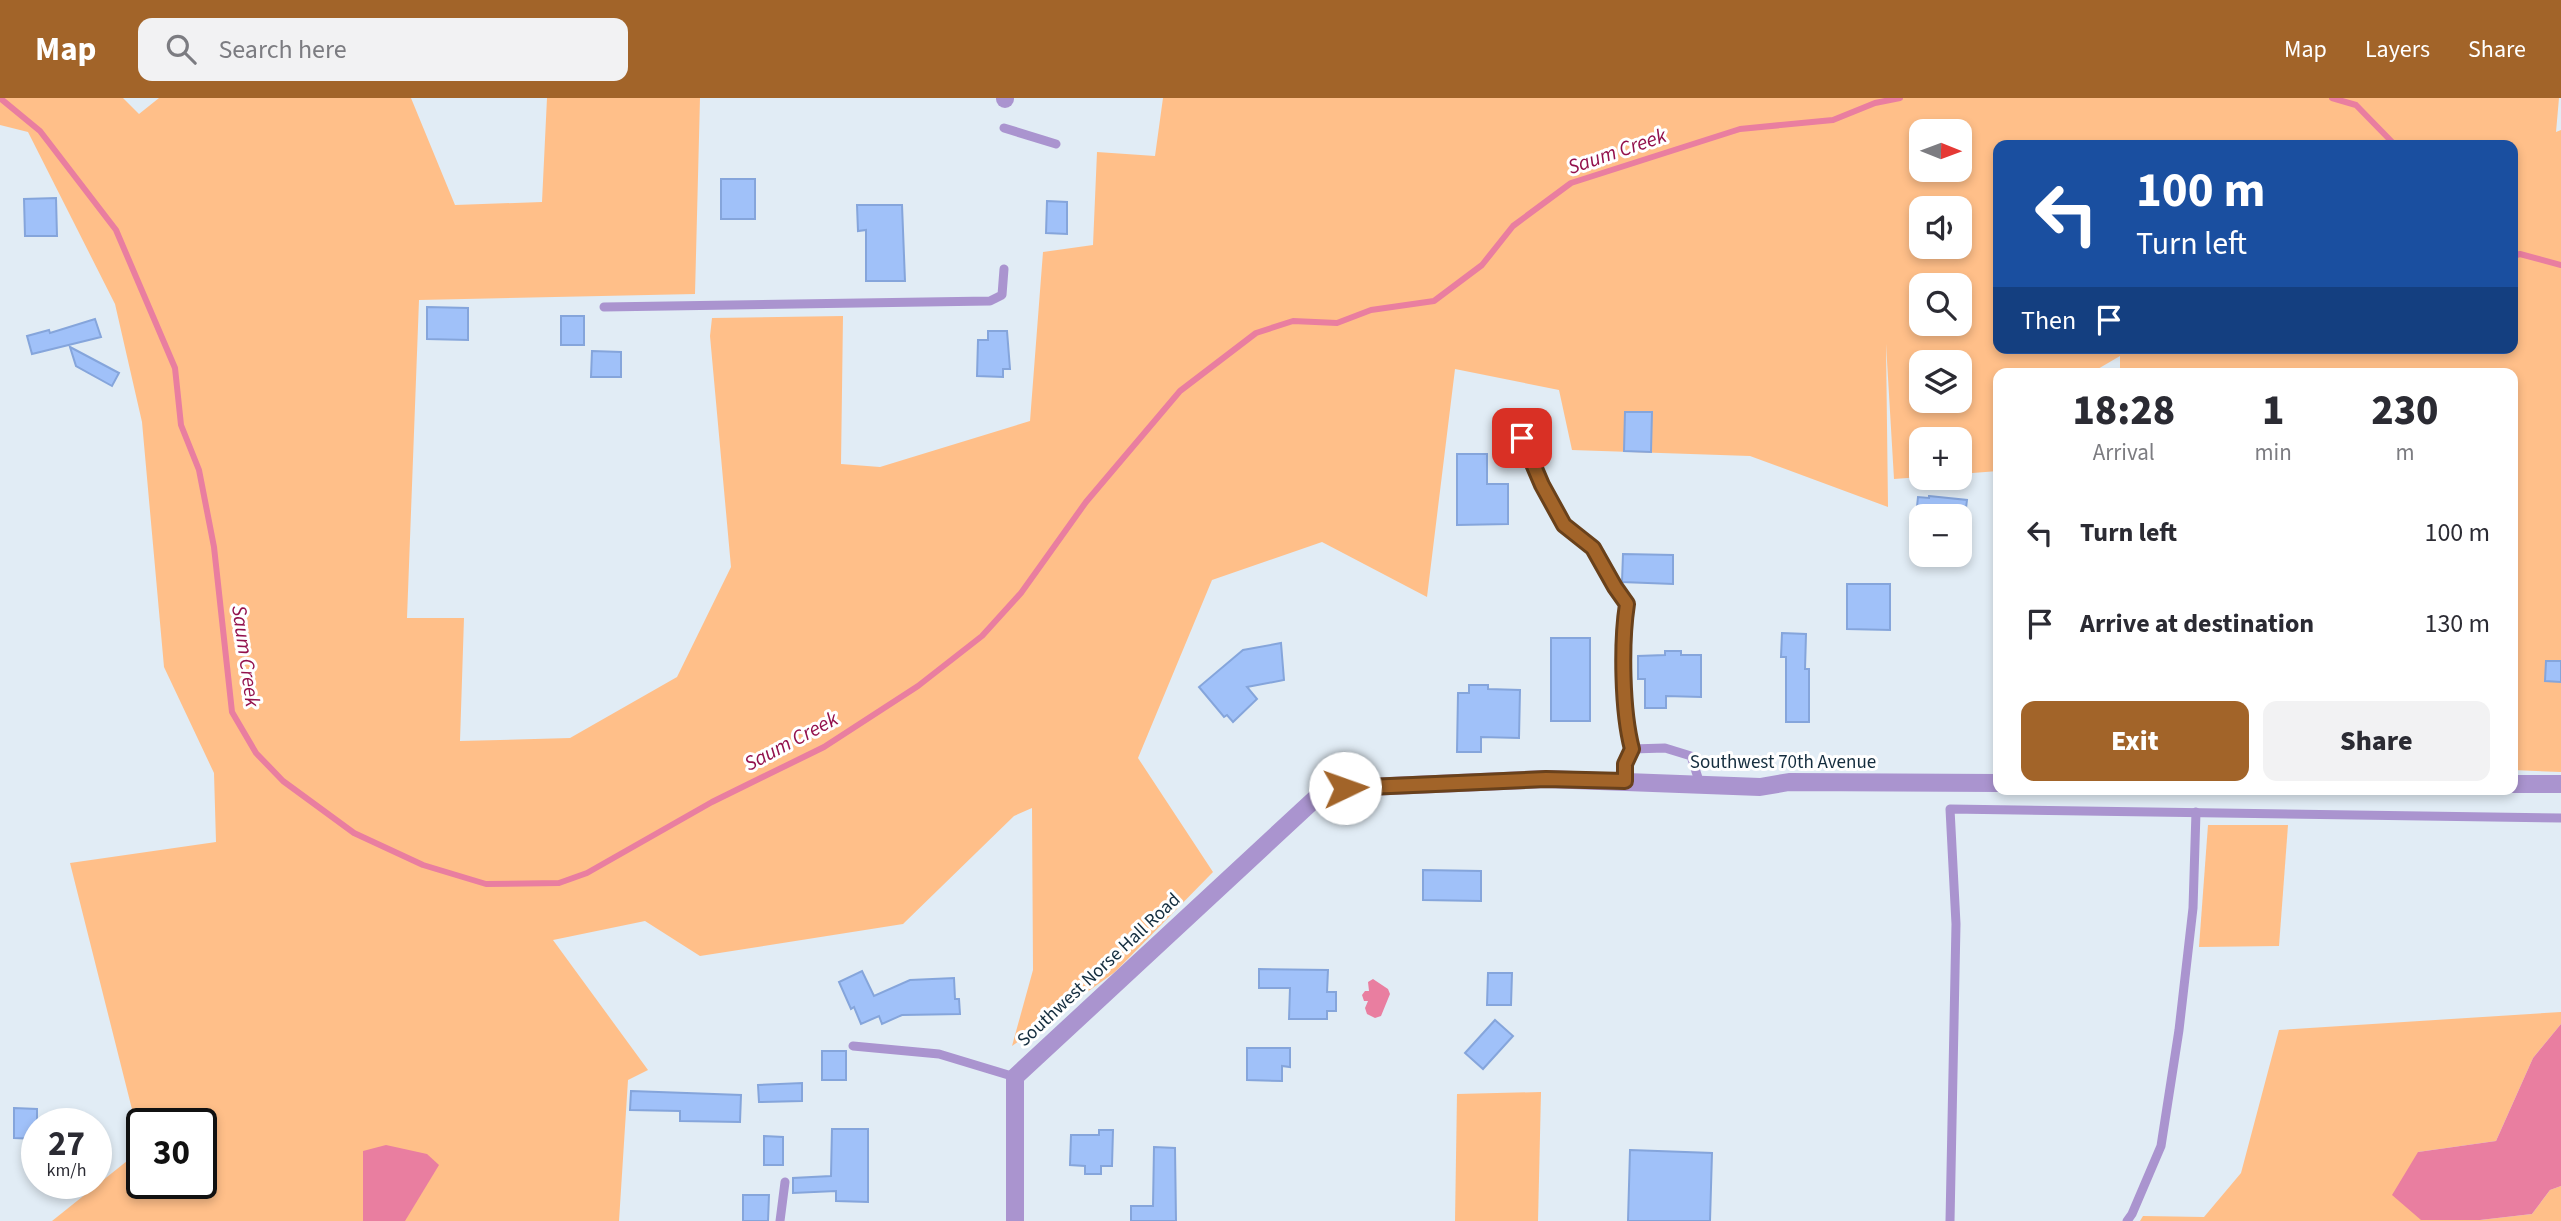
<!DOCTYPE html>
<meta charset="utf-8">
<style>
body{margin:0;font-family:"Source Sans 3",sans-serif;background:#f2f2f3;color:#2b2b33;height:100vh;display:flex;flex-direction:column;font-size:26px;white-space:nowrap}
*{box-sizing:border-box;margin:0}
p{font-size:23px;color:#7c7c81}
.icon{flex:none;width:38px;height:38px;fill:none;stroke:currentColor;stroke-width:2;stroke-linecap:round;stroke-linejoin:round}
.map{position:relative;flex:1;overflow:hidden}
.drawer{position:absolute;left:1993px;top:270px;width:525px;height:427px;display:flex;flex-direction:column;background:#fff;border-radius:14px;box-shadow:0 4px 10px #0003}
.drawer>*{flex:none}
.top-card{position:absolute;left:1993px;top:42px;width:525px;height:214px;border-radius:14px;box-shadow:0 4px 10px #0003;background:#1a4fa0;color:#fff;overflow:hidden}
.needle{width:46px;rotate:91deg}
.tools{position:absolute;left:1909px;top:21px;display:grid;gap:14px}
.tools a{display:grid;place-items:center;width:63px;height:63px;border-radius:14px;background:#fff;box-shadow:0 4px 10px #0003;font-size:35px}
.speed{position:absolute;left:21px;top:1010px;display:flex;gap:14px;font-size:35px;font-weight:700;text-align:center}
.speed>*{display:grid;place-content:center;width:91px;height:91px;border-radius:50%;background:#fff;box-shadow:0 4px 10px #0003;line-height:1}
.speed small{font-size:18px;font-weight:400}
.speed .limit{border:4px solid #111;border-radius:10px;background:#fff;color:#111}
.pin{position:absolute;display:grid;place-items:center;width:60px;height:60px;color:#fff;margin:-30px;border-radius:14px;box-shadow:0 4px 10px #0006}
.me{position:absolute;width:77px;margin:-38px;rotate:87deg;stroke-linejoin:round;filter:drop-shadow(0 0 5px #0008)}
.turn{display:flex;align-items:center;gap:24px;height:147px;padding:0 28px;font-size:32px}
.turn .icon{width:91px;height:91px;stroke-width:2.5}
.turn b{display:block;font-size:49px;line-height:60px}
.then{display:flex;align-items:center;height:66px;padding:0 28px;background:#0003;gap:14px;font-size:26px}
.eta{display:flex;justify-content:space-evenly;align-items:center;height:119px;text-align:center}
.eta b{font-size:42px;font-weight:800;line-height:49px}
.button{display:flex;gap:14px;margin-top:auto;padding:14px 28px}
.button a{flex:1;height:80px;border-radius:14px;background:#a26429;color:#fff;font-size:28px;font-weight:800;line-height:80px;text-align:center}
.button a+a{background:#f2f2f3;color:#2b2b33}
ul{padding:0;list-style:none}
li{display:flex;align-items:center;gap:21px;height:91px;padding:0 28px}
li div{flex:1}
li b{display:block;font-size:26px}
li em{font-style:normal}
header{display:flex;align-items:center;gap:42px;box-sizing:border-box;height:98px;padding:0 35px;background:#a26429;color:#fff}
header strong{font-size:33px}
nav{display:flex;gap:38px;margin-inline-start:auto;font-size:24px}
.search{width:490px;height:63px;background:#f2f2f3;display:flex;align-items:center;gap:18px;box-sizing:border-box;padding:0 24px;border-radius:14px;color:#7c7c81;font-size:26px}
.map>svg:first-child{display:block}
.green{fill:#ffbf89;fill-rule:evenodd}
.water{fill:#e97ea0}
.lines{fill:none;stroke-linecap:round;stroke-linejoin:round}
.stream{stroke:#e97ea0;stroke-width:6}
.building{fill:#a0c1f9;stroke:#85a5db;stroke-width:2}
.lane{stroke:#aa94cf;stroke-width:9}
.street{stroke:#aa94cf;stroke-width:18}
.route-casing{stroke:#69411b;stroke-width:18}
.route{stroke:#a26429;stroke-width:12}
.labels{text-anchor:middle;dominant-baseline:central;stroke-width:6;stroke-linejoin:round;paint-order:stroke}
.street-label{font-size:19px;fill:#142d3e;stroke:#fff}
.water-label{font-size:21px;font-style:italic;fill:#93114c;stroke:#fff}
</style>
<header>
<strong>Map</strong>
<div class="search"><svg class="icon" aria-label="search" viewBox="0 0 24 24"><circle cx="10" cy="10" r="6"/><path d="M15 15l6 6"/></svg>Search here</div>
<nav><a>Map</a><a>Layers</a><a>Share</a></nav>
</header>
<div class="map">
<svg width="2561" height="1123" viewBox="0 0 2561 1123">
<rect width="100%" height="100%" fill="#e1ecf5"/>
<g class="green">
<path d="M0 0H123L139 16 159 0H411L455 107 542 104 547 0H700L695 196 419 202 407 520H464L460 643 570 640 677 579 731 469 710 238 712 220 843 218 841 366 880 369 1030 323 1043 154 1093 147 1097 54 1155 58 1163 0H2559L2556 34 2561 32V674L2513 672V275H2120V258L2091 275H1998V373L1960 376V341H1922L1921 379 1894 381 1886 246 1888 409 1750 358 1572 352 1559 292 1455 271 1427 499 1322 444 1212 482 1138 660 1213 774 1115 874 1012 948 1033 872 1032 710 1014 718 903 826 700 858 645 823 553 842 648 972 628 982 619 1123H52L142 1051 70 765 216 744 214 675 164 569 142 324 115 206 28 34 0 27ZM1922 33H1960V72H1922ZM1998 47H2513V250H1998ZM1922 110H1960V149H1922ZM1922 187H1960V226H1922ZM1922 264H1960V303H1922ZM142 1026H201V1085H142Z"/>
<path d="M2208 727H2288L2279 848 2199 849Z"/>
<path d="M2561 914V926L2533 960 2496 1043 2418 1054 2421 1122H2480L2532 1116 2550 1092 2561 1088V1123H2140L2143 1118 2204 1119 2241 1075 2279 932Z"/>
<path d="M1541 994 1538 1123H1455L1457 996Z"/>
</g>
<g class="water">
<path d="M1373 881 1388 891 1390 896 1381 918 1375 920 1367 916 1365 910 1368 903H1364L1362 897 1365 893H1369L1368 884Z"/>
<path d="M2561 926V1088L2550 1092 2532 1116 2480 1122H2421L2392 1097 2418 1054 2496 1043 2533 960Z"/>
<path d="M386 1047 427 1056 439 1067 405 1123H363V1053Z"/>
</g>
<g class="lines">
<g class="stream">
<path d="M0 0 40 33 116 132 175 270 181 327 199 372 214 449 232 614 256 655 283 683 354 735 423 767 486 786 559 785 587 775 712 704 824 649 918 588 982 538 1021 495 1086 404 1180 293 1256 235 1293 223 1337 225 1371 212 1434 203 1482 167 1513 128 1571 85 1740 31 1833 22 1875 5 1900 0"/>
<path d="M2332 0 2356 7 2395 47"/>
<path d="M2513 158 2520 156 2561 167"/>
</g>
</g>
<g class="building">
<rect x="721" y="81" width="34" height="40"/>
<path d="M56 100 57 138H25L24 101Z"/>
<path d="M1047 103 1067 104V136L1046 135Z"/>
<path d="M857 107H902L905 183H866V132L858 133Z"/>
<path d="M427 209 468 210V242L427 241Z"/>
<rect x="561" y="218" width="23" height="29"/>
<path d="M95 221 101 239 32 256 27 238 49 232 50 235Z"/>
<path d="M988 233H1007L1010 271H1003V279L977 278 978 242H988Z"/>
<path d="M70 249 119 275 112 288 76 268Z"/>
<path d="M592 253 621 254V279H591Z"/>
<path d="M1625 314H1652L1651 354 1624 353Z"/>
<path d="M1457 356H1487V386H1508V426L1457 427Z"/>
<path d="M1929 398 1967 402 1965 418H1916L1918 399 1929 400Z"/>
<path d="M1623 456 1673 457V486L1622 484Z"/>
<path d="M1847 486H1890V532L1847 531Z"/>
<path d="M1782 535 1806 536 1805 571H1809V624H1786V559H1781Z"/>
<rect x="1551" y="540" width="39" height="83"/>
<path d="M1281 545 1284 582 1247 589 1257 601 1233 624 1227 617 1224 619 1199 589 1243 552Z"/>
<path d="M1665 553H1681V557H1701V599L1666 598V610H1645V581H1638V558L1665 557Z"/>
<path d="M2546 563H2561V584L2545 583Z"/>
<path d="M1469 587H1488V591L1520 592 1519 640 1481 639V654H1457L1458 595H1469Z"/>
<path d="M1423 772 1481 773V803L1423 802Z"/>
<path d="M1259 871 1328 872 1327 894H1336V913H1327V921H1289L1290 890H1259Z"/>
<path d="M862 873 874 898 910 882 954 880 955 901H959L960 916 902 917 882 926 879 918 861 926 854 909 851 911 839 884Z"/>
<path d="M1488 875H1512L1511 907H1487Z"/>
<path d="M1495 922 1513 938 1483 971 1465 955Z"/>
<path d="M1247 950H1290V969L1282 968V983L1247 982Z"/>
<rect x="822" y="953" width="24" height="29"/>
<path d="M802 985V1003L759 1004 758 987Z"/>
<path d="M631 993 741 997 740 1024 680 1023V1013L630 1012Z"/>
<path d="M14 1010 37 1011V1041L14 1040Z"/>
<path d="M832 1031H868V1104L836 1103V1093L793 1095V1080L831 1078Z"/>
<path d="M1099 1032H1113L1112 1068H1101V1076H1085V1068L1070 1067 1071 1037H1099Z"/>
<path d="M764 1038 783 1039V1067H764Z"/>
<path d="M1154 1049 1175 1050 1176 1123H1131V1108H1153Z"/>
<path d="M1630 1052 1712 1055 1710 1123H1628Z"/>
<path d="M743 1097H769L768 1123H743Z"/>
</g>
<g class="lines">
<g class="lane">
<path d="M1004 30 1056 46"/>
<path d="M604 209 990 203 1002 197 1004 171"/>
<path d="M1511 332C1539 354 1542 398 1563 426 1571 436 1585 441 1593 450 1605 464 1615 489 1627 506 1621 547 1621 611 1632 651"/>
<path d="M1625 683 1624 666 1632 651 1665 650 1691 658 1700 686"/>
<path d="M853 948 939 956 1015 979"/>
<path d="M780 1123 785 1084"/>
<path d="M1950 1123 1956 826 1950 711 2561 720"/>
<path d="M2127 1123 2132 1116 2161 1048 2179 932 2193 810 2196 714"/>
</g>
<g class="street">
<path d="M1005 1V0"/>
<path d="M2513 686H2561"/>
<path d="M1015 1123V979L1317 699 1345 690 1546 681 1760 689 1789 684 1998 685"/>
</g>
</g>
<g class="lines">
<g class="route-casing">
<path id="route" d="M1345 690 1546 681 1625 683V666L1632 651C1622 613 1621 545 1627 506L1615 489 1593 450 1564 427 1542 387 1522 340"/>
</g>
<use href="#route" class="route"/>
</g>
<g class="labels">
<g class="street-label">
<text x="1783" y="664">Southwest 70th Avenue</text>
<text transform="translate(1099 872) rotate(-43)">Southwest Norse Hall Road</text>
</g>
<g class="water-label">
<text transform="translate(1617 53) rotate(-19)">Saum Creek</text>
<text transform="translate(246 558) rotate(82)">Saum Creek</text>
<text transform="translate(791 643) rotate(-28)">Saum Creek</text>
</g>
</g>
</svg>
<div class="tools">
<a><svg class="needle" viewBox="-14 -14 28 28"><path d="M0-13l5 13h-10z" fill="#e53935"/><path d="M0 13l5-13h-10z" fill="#7c7c81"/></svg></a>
<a><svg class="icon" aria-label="sound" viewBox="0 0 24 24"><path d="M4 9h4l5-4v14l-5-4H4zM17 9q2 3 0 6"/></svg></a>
<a><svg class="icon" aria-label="search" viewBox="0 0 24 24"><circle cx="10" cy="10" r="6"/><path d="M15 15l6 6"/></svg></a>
<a><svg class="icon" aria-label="layers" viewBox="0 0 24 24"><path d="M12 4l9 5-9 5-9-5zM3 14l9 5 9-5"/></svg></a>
<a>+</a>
<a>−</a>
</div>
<div class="speed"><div>27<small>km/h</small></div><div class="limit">30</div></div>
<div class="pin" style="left:1522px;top:340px;background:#d93025"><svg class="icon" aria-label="arrive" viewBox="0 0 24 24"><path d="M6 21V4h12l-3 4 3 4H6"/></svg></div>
<svg class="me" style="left:1345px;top:690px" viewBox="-20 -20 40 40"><circle r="19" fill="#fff"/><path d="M0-13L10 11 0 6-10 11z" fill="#a26429"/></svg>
<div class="top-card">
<div class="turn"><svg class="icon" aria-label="left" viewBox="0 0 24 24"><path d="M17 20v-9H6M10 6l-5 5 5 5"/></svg><div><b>100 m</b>Turn left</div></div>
<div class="then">Then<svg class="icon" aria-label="arrive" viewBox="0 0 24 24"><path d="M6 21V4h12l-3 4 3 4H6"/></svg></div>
</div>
<section class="drawer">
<div class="eta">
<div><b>18:28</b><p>Arrival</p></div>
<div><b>1</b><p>min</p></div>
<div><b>230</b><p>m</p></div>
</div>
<ul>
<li><svg class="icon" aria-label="left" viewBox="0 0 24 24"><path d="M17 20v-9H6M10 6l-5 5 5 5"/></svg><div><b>Turn left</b></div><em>100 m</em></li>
<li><svg class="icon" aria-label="arrive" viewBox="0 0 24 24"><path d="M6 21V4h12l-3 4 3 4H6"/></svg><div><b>Arrive at destination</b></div><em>130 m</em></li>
</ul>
<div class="button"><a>Exit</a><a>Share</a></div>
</section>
</div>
